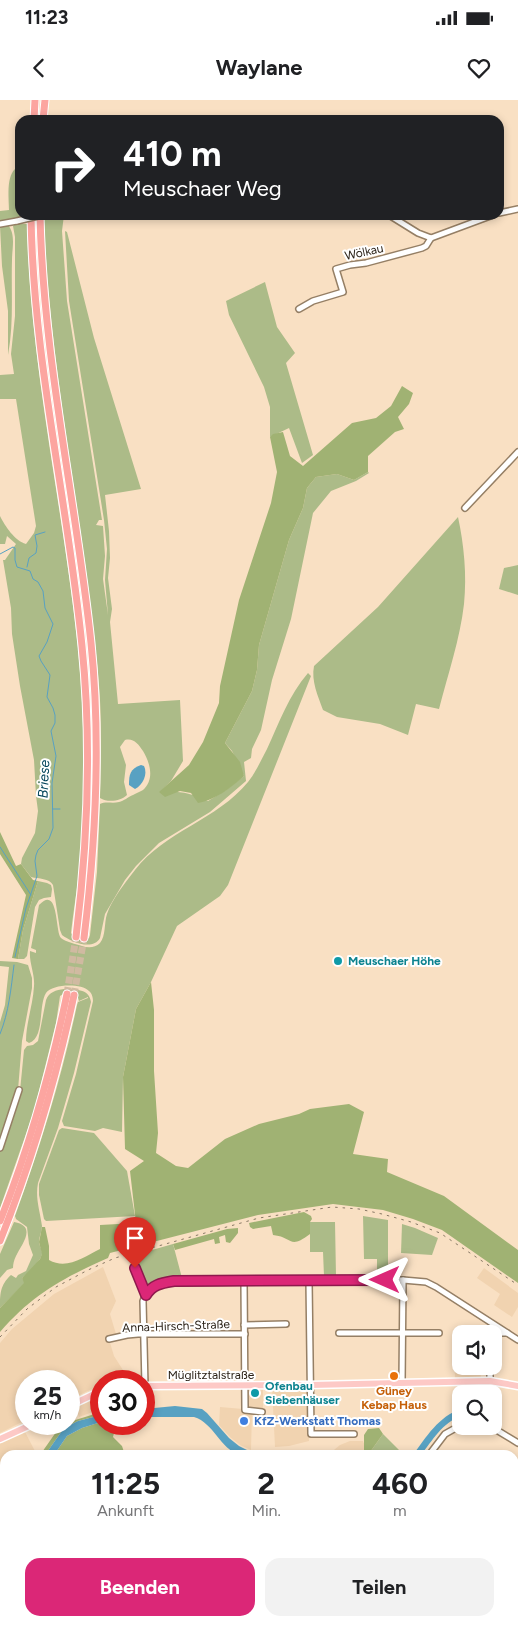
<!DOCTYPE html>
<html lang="de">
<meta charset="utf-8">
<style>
body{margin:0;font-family:Figtree,sans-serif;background:#f2f2f2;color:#202124;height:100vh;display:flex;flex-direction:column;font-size:19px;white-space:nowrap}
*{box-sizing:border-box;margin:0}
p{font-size:16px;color:#757577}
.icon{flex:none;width:28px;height:28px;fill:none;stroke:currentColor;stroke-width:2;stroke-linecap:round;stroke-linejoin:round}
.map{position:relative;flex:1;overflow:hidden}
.side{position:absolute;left:0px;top:1350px;width:519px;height:176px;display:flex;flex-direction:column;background:#fff;border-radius:15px 15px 0 0;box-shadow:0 2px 8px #0003}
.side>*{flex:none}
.top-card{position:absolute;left:15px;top:15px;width:489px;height:105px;border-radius:15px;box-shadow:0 2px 8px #0003;background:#202124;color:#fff;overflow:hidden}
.fabs{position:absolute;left:452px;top:1225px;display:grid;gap:10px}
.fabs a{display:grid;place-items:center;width:50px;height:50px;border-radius:10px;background:#fff;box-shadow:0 2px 8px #0003;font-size:25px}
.speed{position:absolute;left:15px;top:1270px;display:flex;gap:10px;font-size:25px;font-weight:700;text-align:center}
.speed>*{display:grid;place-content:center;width:65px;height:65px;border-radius:50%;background:#fff;box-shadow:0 2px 8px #0003;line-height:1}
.speed small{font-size:12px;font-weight:400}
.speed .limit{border:8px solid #d22;background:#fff;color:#111}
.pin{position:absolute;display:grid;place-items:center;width:42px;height:42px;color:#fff;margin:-51px -21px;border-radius:50% 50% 50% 0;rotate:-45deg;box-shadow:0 0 5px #0007}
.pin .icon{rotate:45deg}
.me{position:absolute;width:55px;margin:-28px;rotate:270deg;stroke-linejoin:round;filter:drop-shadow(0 0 4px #0008)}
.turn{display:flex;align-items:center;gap:18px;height:105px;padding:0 25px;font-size:22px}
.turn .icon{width:65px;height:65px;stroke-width:2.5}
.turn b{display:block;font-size:35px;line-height:42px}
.eta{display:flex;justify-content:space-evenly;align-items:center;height:85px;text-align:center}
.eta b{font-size:30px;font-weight:700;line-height:35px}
.primary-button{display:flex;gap:10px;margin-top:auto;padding:10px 25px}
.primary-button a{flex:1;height:58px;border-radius:15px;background:#db2777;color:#fff;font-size:20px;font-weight:700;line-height:58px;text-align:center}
.primary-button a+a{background:#f2f2f2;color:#202124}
.status{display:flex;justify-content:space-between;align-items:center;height:35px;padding:0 25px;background:#fff;direction:ltr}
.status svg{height:14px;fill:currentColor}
header{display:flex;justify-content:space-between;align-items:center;height:65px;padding:0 25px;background:#fff;font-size:22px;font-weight:700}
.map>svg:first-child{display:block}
.built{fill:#f1d3b0}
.green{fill:#acbb88}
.forest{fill:#a0b273}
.water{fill:#58a1c2}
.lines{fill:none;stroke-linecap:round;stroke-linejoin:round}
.stream{stroke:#58a1c2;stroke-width:1}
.highway-tunnel{stroke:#d0baa1;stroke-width:7;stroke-dasharray:7 3.5;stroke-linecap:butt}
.minor-casing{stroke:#957f65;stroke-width:8}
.major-casing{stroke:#fff;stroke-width:9}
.highway-casing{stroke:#fff;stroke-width:9}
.minor{stroke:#fff;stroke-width:5}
.major{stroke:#fdc9c6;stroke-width:6}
.highway{stroke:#fca5a0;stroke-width:7}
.rail{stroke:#887865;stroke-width:1;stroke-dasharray:2.5 5;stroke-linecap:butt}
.minor-bridge-casing{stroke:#957f65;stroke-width:8;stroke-linecap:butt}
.minor-bridge{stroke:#fff;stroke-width:5}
.route-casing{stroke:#8e194d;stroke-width:12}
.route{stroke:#db2777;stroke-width:9}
.culture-dot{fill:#0f9aa8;stroke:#fff;stroke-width:2}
.food-dot{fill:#e8710a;stroke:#fff;stroke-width:2}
.shop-dot{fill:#3f7fe0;stroke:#fff;stroke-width:2}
.labels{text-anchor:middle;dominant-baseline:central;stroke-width:4;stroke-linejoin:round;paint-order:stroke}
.street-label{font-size:12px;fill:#2b2218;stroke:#fff}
.culture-label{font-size:12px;font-weight:bold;fill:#0d838f;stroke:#fff;text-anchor:start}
.food-label{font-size:12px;font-weight:bold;fill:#c56008;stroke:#fff}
.shop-label{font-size:12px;font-weight:bold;fill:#366cbe;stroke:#fff;text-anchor:start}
.water-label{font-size:14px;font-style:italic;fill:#004259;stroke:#fff}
</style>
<div class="status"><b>11:23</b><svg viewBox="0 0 49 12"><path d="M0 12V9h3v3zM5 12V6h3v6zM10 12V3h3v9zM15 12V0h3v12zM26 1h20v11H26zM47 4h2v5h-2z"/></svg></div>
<header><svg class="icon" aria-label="back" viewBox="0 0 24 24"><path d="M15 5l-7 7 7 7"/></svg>Waylane<svg class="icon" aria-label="heart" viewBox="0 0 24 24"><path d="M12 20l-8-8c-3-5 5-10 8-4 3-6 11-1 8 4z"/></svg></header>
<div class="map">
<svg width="518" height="1526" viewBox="0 0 518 1526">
<rect width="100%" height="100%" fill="#f9e0c3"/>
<g class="built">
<path d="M103 1167 116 1201 110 1214 116 1234 108 1236 114 1256 130 1281H101V1286L94 1288 69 1300V1281H26V1320L0 1333V1243L12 1229 54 1194Z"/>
<path d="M484 1168 518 1193V1207L512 1217 494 1205 500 1194 477 1178Z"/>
<path d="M454 1249H461V1266H480L481 1279H455Z"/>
<path d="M249 1288H263V1311L247 1309V1290Z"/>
<path d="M272 1288H304L307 1290 308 1296 309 1341 289 1346 275 1347Z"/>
<path d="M101 1295V1309L79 1317 75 1307Z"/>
<path d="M220 1307 243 1309 252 1312 251 1350 240 1345 230 1337 219 1325Z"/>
<path d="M24 1330 37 1355H5V1398L0 1400V1342Z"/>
<path d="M350 1341H363L365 1346 364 1355H328L340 1345Z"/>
<path d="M418 1521H482L481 1526H419Z"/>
</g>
<g class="green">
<path d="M20 66V115L27 116 0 123V111L9 110C9 97 5 71 20 66Z"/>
<path d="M53 115H64L62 131 67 201 102 420H99L96 425 103 426 105 456 103 479 108 515 105 480 107 449 104 420 69 201 65 131 67 132 94 238 141 389 105 395 109 431 110 458 108 478 112 509 110 522 118 604 180 600 183 661 171 681 160 692C181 691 188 692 208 701L226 690 244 676 232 651 225 643 252 591 257 570 259 545 289 440 303 408 307 388 316 377 337 374 354 380 368 372 369 373 356 381 331 391 313 413 291 519 272 580 261 630 252 649 251 658 244 662 246 681 210 712 159 743 136 766 125 780 105 814 100 838C93 851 71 842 62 835L60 830 53 785C49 778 39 779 31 777L21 764 22 758 35 733 38 711 36 696 34 660 20 586 12 534 11 508 3 460H5L16 444 7 436 5 444H0V416C5 426 15 441 26 444L34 433 36 426 16 299H0V275L14 274 11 254 15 216V137L13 126 15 124C16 124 25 124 27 124 30 267 63 406 78 548 84 613 86 679 81 744 80 774 74 805 71 833L75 838 81 837 86 839 89 838 90 835 97 772 100 704C106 701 112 704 119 702 124 701 128 697 133 695 136 693 140 692 143 690 155 679 150 663 143 651 138 644 134 638 125 640L120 647 126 665 124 682 127 695C121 701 108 703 100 698 101 660 102 622 99 585 86 428 49 275 44 118Z"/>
<path d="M8 125C16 134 12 149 12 160 11 192 14 223 8 255V211L2 166 0 126Z"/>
<path d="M265 182 277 227 295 253 286 263 313 355 302 363 289 328 270 337V307L264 287 229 215 226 201Z"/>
<path d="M458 417C464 445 467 475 464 504 460 539 448 574 439 609L416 604 408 635 380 624 337 617 323 610C318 596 311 581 314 566L378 507Z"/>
<path d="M518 465V495L499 489 504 468Z"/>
<path d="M308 573 311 576 228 785 220 796 177 826 151 882 136 909 123 977 122 1032 103 1028 95 1031 64 1026 62 1021 76 974 93 901C93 898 92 893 89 891 81 883 52 884 46 893 38 906 45 938 29 943L26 941C26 923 33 905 34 886 35 874 29 863 30 851L36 853V850L31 848 39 805C59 784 55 832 61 838 66 842 76 844 82 846 88 848 95 848 100 843 106 836 104 823 107 814 112 799 125 783 135 770 165 731 217 720 248 682 256 672 261 660 267 649 279 623 289 595 308 573Z"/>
<path d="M38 781 47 783 51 785 52 789 51 797 44 798 39 800 35 807 27 856 24 859H18L23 830Z"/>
<path d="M0 861 17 862 28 865 32 878V888L22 941 18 990 0 1044V922L5 905 9 867 0 866Z"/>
<path d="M64 889C76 890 89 888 91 902L74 973 58 1028 38 1083C35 1098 40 1111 42 1126 42 1131 39 1137 39 1142 40 1148 44 1152 41 1157 39 1162 27 1174 22 1178L25 1183 0 1208C0 1194 0 1185 11 1175L16 1178 18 1175 26 1171 33 1155 29 1144 27 1127 16 1119 15 1116C40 1047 62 977 77 905L78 902 88 898V897L79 901 77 894H71L66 892 60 896 56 923 34 1011 0 1108V1052L20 991 24 950 27 946 33 945 38 941 46 900C49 892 56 890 64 889Z"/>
<path d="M62 1028 94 1033 127 1071 135 1116 46 1121 44 1119 39 1095V1084L59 1030Z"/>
<path d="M363 1116 388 1120V1176H377V1159H364Z"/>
<path d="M14 1122C38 1126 21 1145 16 1156 14 1160 13 1164 13 1168L7 1170 0 1178V1154Z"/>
<path d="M310 1122H335L336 1176H324L323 1152H310Z"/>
<path d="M402 1124 415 1128 438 1138 432 1155 401 1153Z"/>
<path d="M173 1144 182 1178C168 1179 155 1179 145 1191L131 1156Z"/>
<path d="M383 1334 404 1355H368Z"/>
</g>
<g class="forest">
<path d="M402 286 413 293 409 304 398 317 404 329 395 332 368 356V372L354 380 337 374 316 377 307 388 303 408 289 440 259 545 257 570 252 591 225 643 240 662 244 676C231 688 215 700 198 703L191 693 180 691 165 697 159 692 189 665 203 642 219 603 220 586 239 500 271 403 277 372 270 337 273 334 283 332 290 356 303 366 352 323 376 318 391 306Z"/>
<path d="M0 732 16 766 21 764 33 780 38 781 23 830 18 859 12 858 26 795 0 754Z"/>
<path d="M151 882 154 910V971L158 1033 156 1053 176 1066 188 1068 225 1039 259 1024 299 1014 310 1009 349 1004 364 1012 353 1054 388 1059 387 1072 444 1096 518 1150V1183L442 1130 413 1119 383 1110 333 1104 258 1115 110 1153 108 1158C63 1178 33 1194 0 1232V1208L24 1183 22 1178 40 1159 42 1154 39 1142 42 1127H45L49 1146V1160C67 1170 84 1157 100 1149V1125L136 1123 130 1071 144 1061 125 1049 123 977 136 909Z"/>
<path d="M304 1112 311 1116 312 1119 310 1122V1134C289 1150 293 1137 273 1135L271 1126 253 1129 250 1127 249 1123Z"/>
<path d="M238 1128V1133L230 1143 226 1142 225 1135 219 1137 220 1143 215 1144 214 1139 175 1150 173 1144 227 1129Z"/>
<path d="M101 1312V1315L78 1321 64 1328 45 1355H40L61 1325 69 1324V1322Z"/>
<path d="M101 1322V1324H133V1328L114 1333 113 1337 122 1346 125 1355H54L67 1336 82 1328Z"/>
<path d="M379 1328 383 1334 368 1355H364V1335L368 1329Z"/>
</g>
<g class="water">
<path d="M141 665 144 666C148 674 143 685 135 689L129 685C129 674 130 669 141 665Z"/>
<path d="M175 1306 202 1309 207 1313 229 1338 239 1346 257 1355C252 1355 245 1356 240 1355 220 1349 214 1323 194 1317H144V1309Z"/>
<path d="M461 1309V1316C443 1322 432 1341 421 1355H413C426 1337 439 1316 461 1309Z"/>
<path d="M101 1315V1322L82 1328 67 1336 54 1355H45L64 1328 78 1321Z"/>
</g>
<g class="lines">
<g class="stream">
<path d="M0 454 13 447 15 448V460L17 467 30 471 33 479 38 482 43 491 45 508 53 524 47 542 39 556 41 561 50 575 47 597 53 608 55 615V623L51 631 56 656 52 683 53 728 49 739 38 750 36 755 35 761 37 776 26 808 15 857"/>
<path d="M27 467 29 458 36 453 37 446 35 435 45 432"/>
<path d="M53 709H60"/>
<path d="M0 747 31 795"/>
<path d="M0 934C9 912 11 888 14 865"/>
</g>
<g class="highway-tunnel">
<path d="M67 894 76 837"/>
<path d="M74 895 84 838"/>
</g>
<g class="minor-casing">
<g id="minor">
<path d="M499 113 518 109"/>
<path d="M389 115 418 133 431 138 493 115"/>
<path d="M0 124 17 121"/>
<path d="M299 209 313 201 343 192 336 169 350 165 366 163 422 148 426 146 431 138"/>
<path d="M465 408 518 352"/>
<path d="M0 1048 19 990"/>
<path d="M135 1168 146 1195"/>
<path d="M244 1181 245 1310 262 1312"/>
<path d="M309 1181 311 1334H354"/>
<path d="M244 1225 286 1224"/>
<path d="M339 1233H439"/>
<path d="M490 1233H507"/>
<path d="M109 1239 127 1235 138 1234H245"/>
<path d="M490 1266V1281"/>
<path d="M402 1282 403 1180"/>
<path d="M145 1286 143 1201C147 1190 153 1185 164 1183L403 1180 426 1182 436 1187 518 1240"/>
<path d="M490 1326 518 1343"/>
<path d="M429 1355 445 1334 461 1325"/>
<path d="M322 1521 324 1526"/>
<path d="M381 1521V1526"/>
<path d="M410 1526V1521"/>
</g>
</g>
<g class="major-casing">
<g id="major">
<path d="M144 1286 310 1285 490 1281 518 1286"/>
<path d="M69 1306 101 1291"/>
<path d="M0 1339 33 1324"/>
</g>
</g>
<g class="highway-casing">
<g id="highway">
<path d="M34 20 35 0"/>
<path d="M43 20 45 0"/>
<path d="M31 115C33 261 68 402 82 546 92 644 88 740 76 837"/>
<path d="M40 115C43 260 76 400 91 543 101 641 96 740 84 838"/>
<path d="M0 1121C29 1048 51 971 67 894"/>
<path d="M0 1141C32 1061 56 979 74 895"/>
</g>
</g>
<use href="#minor" class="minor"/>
<use href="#major" class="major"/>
<use href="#highway" class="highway"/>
<path class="rail" d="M0 1237 27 1209 56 1187 88 1170 115 1158 259 1118 332 1107 359 1109 382 1114 411 1122 440 1133 518 1185"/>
<g class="minor-bridge-casing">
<path id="minor-bridge" d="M17 121 42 115"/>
</g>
<use href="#minor-bridge" class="minor-bridge"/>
</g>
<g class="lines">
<g class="route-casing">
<path id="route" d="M135 1168 146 1195C153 1184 162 1183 174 1181L385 1180"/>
</g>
<use href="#route" class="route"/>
</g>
<g class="culture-dot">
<circle cx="338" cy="861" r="5"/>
<circle cx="255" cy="1293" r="5"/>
</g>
<circle class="food-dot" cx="394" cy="1276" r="5"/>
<circle class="shop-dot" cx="244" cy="1321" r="5"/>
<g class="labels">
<g class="street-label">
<text transform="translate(364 152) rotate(-12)">Wölkau</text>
<text transform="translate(176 1226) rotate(-2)">Anna-Hirsch-Straße</text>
<text x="211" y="1275">Müglitztalstraße</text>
</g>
<g class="culture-label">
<text x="348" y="861">Meuschaer Höhe</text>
<text x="265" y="1286">Ofenbau<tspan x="265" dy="14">Siebenhäuser</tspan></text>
</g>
<g class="food-label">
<text x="394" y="1291">Güney<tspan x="394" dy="14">Kebap Haus</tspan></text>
</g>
<g class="shop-label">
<text x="254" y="1321">KfZ-Werkstatt Thomas</text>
</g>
<g class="water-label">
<text transform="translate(44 679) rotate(-87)">Briese</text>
</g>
</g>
</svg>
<div class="fabs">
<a><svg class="icon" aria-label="sound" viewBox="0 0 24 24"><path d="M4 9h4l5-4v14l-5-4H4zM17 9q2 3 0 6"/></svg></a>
<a><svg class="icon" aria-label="search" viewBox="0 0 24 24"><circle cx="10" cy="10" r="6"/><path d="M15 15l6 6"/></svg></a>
</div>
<div class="speed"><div>25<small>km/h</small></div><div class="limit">30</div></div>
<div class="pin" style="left:135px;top:1168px;background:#d93025"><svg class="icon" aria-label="arrive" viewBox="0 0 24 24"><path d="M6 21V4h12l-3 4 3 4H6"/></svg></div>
<svg class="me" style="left:385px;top:1180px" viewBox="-20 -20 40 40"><path d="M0-17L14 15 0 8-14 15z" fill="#db2777" stroke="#fff" stroke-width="4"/></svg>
<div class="top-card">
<div class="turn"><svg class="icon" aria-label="right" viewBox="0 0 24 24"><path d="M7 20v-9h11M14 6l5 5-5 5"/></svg><div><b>410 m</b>Meuschaer Weg</div></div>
</div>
<section class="side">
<div class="eta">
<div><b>11:25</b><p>Ankunft</p></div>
<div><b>2</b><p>Min.</p></div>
<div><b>460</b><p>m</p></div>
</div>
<div class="primary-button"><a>Beenden</a><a>Teilen</a></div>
</section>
</div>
